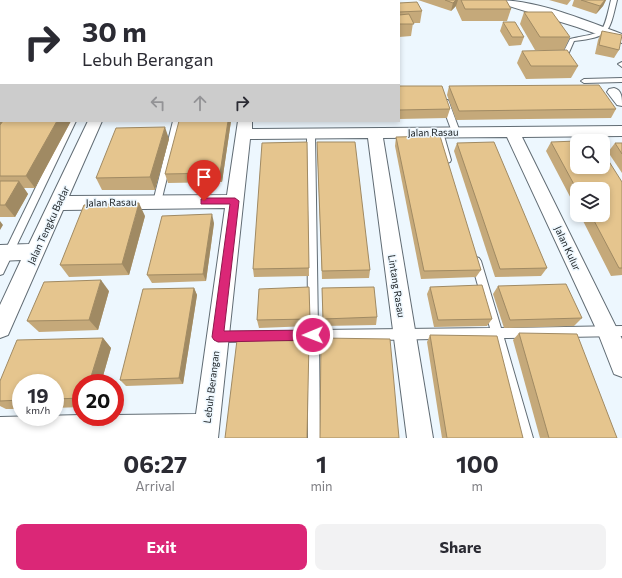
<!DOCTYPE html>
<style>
body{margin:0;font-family:Commissioner,sans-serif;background:#f2f2f3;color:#2b2b33;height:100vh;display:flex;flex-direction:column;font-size:15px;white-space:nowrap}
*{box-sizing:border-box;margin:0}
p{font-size:13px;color:#7c7c81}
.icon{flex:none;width:22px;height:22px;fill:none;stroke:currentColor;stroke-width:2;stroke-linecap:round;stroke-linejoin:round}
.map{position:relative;height:438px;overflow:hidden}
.sheet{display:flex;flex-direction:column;background:#fff;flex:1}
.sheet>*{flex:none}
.hud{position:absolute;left:0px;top:0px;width:400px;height:122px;box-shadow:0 2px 6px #0003;background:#fff;color:#2b2b33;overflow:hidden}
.tools{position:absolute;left:570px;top:134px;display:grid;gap:8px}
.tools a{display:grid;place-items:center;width:40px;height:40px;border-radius:8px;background:#fff;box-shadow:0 2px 6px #0003;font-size:20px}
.speed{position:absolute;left:12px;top:374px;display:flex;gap:8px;font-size:20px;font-weight:700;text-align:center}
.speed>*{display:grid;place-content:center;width:52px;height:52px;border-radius:50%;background:#fff;box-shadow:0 2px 6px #0003;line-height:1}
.speed small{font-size:10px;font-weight:400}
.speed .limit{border:6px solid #d22;background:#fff;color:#111}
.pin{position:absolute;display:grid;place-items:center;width:34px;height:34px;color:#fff;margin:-41px -17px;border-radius:50% 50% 50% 0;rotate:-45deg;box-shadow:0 0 4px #0007}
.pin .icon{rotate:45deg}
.me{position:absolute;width:44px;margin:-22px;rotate:269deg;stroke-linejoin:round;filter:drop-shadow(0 0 3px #0008)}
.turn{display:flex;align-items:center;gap:14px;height:84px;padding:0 16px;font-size:18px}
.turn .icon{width:52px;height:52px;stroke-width:2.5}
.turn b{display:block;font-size:28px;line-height:34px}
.lanes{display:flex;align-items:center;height:38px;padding:0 16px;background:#0003;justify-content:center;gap:20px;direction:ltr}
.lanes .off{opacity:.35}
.eta{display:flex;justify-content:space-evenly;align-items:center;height:68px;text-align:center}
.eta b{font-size:24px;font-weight:700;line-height:28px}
.cta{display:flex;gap:8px;margin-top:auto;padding:8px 16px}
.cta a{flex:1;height:46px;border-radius:8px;background:#db2777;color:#fff;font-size:16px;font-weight:700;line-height:46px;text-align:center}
.cta a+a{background:#f2f2f3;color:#2b2b33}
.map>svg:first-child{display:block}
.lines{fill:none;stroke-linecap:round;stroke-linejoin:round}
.lane-casing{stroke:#616c74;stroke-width:2}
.street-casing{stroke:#616c74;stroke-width:2}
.secondary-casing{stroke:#616c74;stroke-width:2}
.lane{fill:#fff;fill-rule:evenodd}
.street{fill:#fff;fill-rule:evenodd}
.secondary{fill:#fff;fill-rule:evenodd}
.wall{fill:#c5a97a}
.shaded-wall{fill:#a08a63}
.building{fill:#e5c58e;stroke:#a08a63}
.route{fill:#db2777;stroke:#8e194d}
.labels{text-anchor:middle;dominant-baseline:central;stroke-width:3;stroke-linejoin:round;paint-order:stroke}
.street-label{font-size:10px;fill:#1a1f22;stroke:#edf7fe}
</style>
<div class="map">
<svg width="622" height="438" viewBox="0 0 622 438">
<rect width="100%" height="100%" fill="#edf7fe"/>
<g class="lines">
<g class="lane-casing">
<g id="lane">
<path d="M611 0H617C609 33 610 37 574 41L567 57 557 58V56L562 55 570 39C606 31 602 37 611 0Z"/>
<path d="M622 62V67L618 64Z"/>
<path d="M622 78V82L584 83 581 81 584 79Z"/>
<path d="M442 100H448L449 102 460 132 459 134H453L452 132 441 102Z"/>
<path d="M68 121H76L3 274 0 275V261Z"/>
<path d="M173 121H181L161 202 157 205 153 202Z"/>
<path d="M436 130H442L443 132 451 160 450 162 447 163 443 160 435 132Z"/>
<path d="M311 131 315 134 318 330 490 328 471 261 473 258 476 257 479 258 481 261 501 328 622 326V336L504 338 533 438H521L493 338 319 341 320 438H308V341L218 342 214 341 213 337 214 333 218 332 308 331 307 134Z"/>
</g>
</g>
<g class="street-casing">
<g id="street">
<rect x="337" y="0" width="13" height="1"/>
<rect x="0" y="44" width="1" height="8"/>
<path d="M614 88C622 90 622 98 622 106L617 105 607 92 609 89Z"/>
<path d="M88 121H102L69 196 227 195 238 121H252V129L622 126V136L522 137 622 339V377L614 374 598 333 507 137 383 138 433 438H407L368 138 250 139 218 438H0V417L81 415V417H115V415L196 414 225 208 63 210 8 335 0 338V305L21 260 0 261V245L29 244Z"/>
</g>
</g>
<g class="secondary-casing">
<path id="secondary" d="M497 0C538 0 584 20 622 34V43L577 27 499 3Z"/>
</g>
<use href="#lane" class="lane"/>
<use href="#street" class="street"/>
<use href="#secondary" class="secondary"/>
</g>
<g class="wall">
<path d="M0 0H127L126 1H1V38H0Z"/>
<path d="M350 0H377L375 1H353Z"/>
<path d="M418 0H506L511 9 507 21H462L456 8V6L451 11Z"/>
<path d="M549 0H571L567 5Z"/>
<path d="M574 0H606L603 6 596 14 572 6Z"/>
<path d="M399 3 422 11 420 23H413L411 36 399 37Z"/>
<path d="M524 12 570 37 564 50H535L520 24Z"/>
<path d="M503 22 524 37 521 45 509 46 500 31Z"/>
<path d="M602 31 619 50 614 58 595 54 598 40Z"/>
<rect x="0" y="51" width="1" height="43"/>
<path d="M522 51 578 66 571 78 526 79 517 63Z"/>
<path d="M399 86 450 109 447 118 399 119Z"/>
<path d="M449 86 616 109 611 118 456 120 447 95Z"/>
<path d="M0 94 1 121H71L35 188H24L28 194 15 217H0Z"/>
<path d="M231 121 222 182 168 183 165 174Z"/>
<path d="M396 137 481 270 476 277 421 279 395 146Z"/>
<path d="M169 139 155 190H102L96 178Z"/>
<path d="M307 142 309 276 254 277 253 269Z"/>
<path d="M317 142 370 270 369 278 322 279Z"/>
<path d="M551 142 622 182V275L611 276 580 215H603L577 189V210L546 151Z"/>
<path d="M457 143 547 268 541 276 495 277 454 151Z"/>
<path d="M615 143H622V173L608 152Z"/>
<path d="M145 216 129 275 69 277 60 265Z"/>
<path d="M214 223 206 281 152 283 147 275Z"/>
<path d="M498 286 582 318 574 326 504 328 493 294Z"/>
<path d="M309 287 310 326 259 328 257 320Z"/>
<path d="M430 287 492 319 487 326 434 327 427 294Z"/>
<path d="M194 288 197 295 183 384 126 386 120 380Z"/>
<path d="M322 288 377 317 376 325 323 326Z"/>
<path d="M109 291 98 330 39 332 27 321Z"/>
<path d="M519 333 617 438H540L513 340Z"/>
<path d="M430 335 523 438H442L427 342Z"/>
<path d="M103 338 111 348 101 383H81V407L55 408V383H21V409H6L0 406V381Z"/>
</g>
<g class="shaded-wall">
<path d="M121 0H127L126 1H121Z"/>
<path d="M287 0H298L297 1H286Z"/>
<path d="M369 0H377L375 1H368Z"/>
<path d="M456 0H458L456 6 451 11 453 3Z"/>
<path d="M605 0H606L603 6 596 14 600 6Z"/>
<path d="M1 113V121H7L0 132V114Z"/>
<path d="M57 121H71L35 188 26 176Z"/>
<path d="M228 121H231L222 182 220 173Z"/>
<path d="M165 127 169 139 155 190 150 177Z"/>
<path d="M19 181 28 194 15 217 5 205Z"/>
<path d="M139 203 145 216 129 275 122 264Z"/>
<path d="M212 214 214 223 206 281 203 274Z"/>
<path d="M0 221 3 225 0 230Z"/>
<path d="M101 280 109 291 98 330 89 320Z"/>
<path d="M194 288 197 295 183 384 179 378Z"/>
<path d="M103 338 111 348 101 383H89Z"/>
</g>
<g class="building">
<path d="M0 0H121V1H1V11H0Z"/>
<rect x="227" y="0" width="17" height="1"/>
<rect x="250" y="0" width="20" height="1"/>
<path d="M445 0H456L453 3Z"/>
<path d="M461 0H506L511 9H465Z"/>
<path d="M581 0H605L600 6Z"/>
<path d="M417 2 422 11 399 12V3Z"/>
<path d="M524 12H552L570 37H540Z"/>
<path d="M409 14 414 24H399V15Z"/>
<rect x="0" y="15" width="1" height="14"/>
<path d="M503 22H515L524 37H512Z"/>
<path d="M602 31 622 35 619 50 599 45Z"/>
<path d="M567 50 578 66H531L522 51Z"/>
<rect x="0" y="51" width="1" height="34"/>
<path d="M599 85 616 109 459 111 449 86Z"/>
<path d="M399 86H442L450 109 399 110Z"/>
<path d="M0 94H1V113L0 114Z"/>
<path d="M3 121H57L26 176H0V125Z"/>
<path d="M179 121H228L220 173 165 174Z"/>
<path d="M165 127 150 177 96 178 116 128Z"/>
<path d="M440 136 481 270 424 271 396 137Z"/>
<path d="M577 141V167H603V152L622 182V268H619L591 215H603V189H577V190L551 142Z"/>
<path d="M307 142 309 268 253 269 262 143Z"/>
<path d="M317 142H355L370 270 322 271Z"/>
<path d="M494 142 547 268 500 269 457 143Z"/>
<path d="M615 143H622V154Z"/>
<path d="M0 181H19L5 205H0Z"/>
<path d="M139 203 122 264 60 265 84 205Z"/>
<path d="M212 214 203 274 147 275 162 216Z"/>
<path d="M101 280 89 320 27 321 44 282Z"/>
<path d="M566 284 582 318 510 320 498 286Z"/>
<path d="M482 285 492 319 438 320 430 287Z"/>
<path d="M309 287 310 319 257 320 259 289Z"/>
<path d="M374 287 377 317 323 319 322 288Z"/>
<path d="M194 288 179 378 120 380 143 289Z"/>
<path d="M519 333 577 334 617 438H549Z"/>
<path d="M430 335 497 336 523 438H447Z"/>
<path d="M103 338 89 383H81V398L55 399V383H21V400L0 401V381L17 340Z"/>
<path d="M321 338 390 339 399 438H320Z"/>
<path d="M237 340 309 341 307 438H225Z"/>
</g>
<path class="route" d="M204 198H235L239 201 224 331 313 330 317 332 319 335 317 339 313 340 218 342 214 340 212 337 230 204H201V199Z"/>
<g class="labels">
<g class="street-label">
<text transform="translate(433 132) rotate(-1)">Jalan Rasau</text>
<text transform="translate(111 202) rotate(-1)">Jalan Rasau</text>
<text transform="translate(48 225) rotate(-65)">Jalan Tengku Badar</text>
<text transform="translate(568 248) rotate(65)">Jalan Kulur</text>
<text transform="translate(397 286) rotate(81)">Lintang Rasau</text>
<text transform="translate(211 387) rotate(-83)">Lebuh Berangan</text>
</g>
</g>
</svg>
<div class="tools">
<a><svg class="icon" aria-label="search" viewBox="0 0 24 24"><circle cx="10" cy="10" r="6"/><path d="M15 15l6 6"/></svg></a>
<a><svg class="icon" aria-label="layers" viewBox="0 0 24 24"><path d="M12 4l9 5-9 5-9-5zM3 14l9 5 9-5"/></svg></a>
</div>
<div class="speed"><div>19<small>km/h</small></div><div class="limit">20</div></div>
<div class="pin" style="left:204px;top:201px;background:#d93025"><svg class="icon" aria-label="arrive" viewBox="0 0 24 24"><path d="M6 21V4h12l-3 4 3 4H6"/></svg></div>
<svg class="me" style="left:313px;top:335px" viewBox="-20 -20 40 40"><circle r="17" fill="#db2777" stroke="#fff" stroke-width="3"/><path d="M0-11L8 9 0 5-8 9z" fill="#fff"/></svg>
<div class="hud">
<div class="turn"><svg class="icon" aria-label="right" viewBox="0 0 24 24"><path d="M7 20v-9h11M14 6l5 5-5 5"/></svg><div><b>30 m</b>Lebuh Berangan</div></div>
<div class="lanes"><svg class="icon off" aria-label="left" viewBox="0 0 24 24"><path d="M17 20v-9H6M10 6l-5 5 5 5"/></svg><svg class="icon off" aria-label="ahead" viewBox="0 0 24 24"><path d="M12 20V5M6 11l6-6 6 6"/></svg><svg class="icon" aria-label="right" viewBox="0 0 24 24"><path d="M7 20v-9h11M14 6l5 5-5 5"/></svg></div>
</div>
</div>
<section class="sheet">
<div class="eta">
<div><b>06:27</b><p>Arrival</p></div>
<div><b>1</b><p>min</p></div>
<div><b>100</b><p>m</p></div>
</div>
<div class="cta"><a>Exit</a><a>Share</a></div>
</section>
